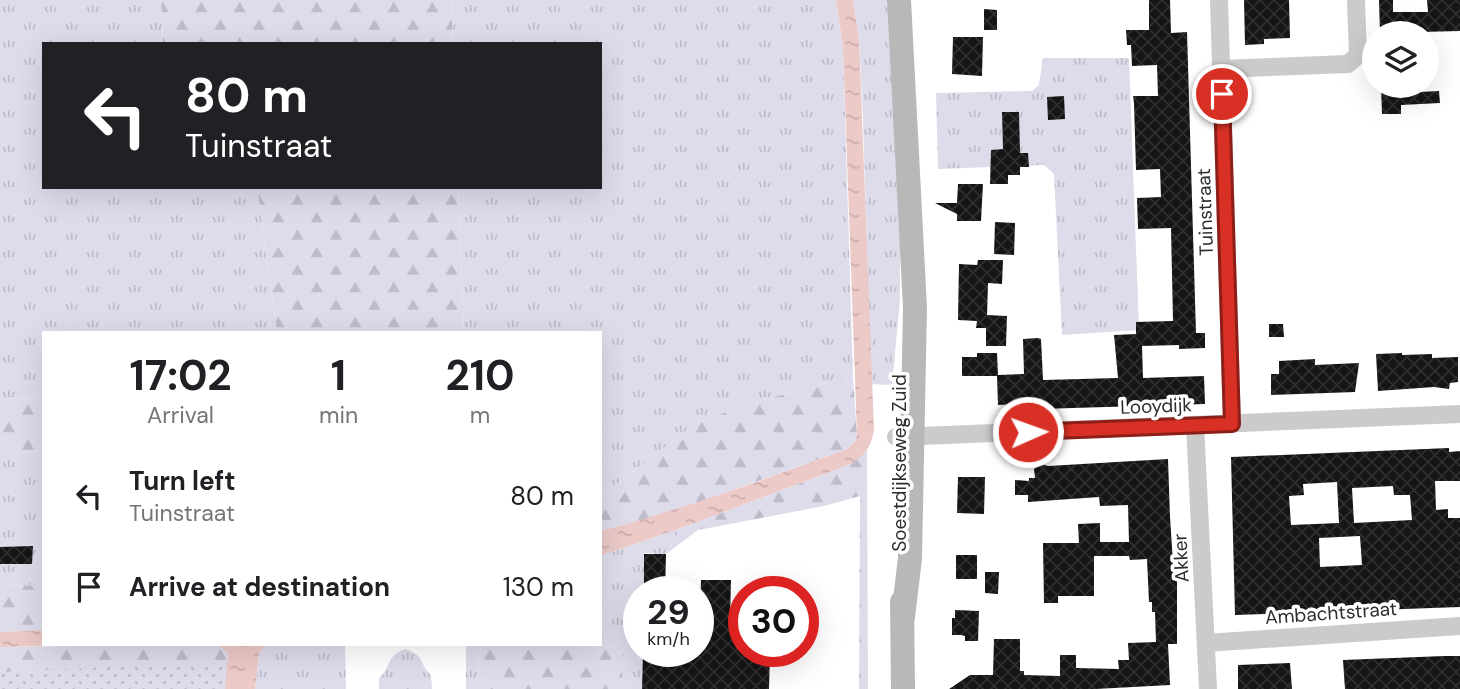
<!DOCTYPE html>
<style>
body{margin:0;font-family:"DM Sans",sans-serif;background:#f6f6f6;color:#202124;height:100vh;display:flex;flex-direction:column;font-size:26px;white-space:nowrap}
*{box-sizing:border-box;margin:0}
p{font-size:23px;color:#757577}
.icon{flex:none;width:38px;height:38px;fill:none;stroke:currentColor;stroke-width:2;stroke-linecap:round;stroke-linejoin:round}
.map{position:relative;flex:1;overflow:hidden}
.panel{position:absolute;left:42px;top:331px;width:560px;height:315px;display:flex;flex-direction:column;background:#fff;border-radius:0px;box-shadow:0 7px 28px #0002}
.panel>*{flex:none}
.banner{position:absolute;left:42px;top:42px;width:560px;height:147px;border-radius:0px;box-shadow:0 7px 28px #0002;background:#202124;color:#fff;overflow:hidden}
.fabs{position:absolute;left:1362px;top:21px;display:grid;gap:14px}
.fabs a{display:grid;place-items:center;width:77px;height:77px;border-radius:50%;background:#fff;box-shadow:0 7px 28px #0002;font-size:35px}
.speed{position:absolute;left:623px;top:576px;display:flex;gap:14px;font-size:35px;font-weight:700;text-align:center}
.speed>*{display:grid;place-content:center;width:91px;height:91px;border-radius:50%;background:#fff;box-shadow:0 7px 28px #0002;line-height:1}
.speed small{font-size:18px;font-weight:400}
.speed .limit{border:10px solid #d22;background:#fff;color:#111}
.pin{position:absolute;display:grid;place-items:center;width:60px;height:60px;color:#fff;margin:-30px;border:4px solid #fff;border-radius:50%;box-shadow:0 2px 7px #0007}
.me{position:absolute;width:77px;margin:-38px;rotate:88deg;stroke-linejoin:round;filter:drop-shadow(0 0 5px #0008)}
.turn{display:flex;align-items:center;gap:24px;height:147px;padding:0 28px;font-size:32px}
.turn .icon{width:91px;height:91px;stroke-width:2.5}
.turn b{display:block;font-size:49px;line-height:60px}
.eta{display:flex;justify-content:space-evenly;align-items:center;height:119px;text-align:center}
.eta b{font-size:42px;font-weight:700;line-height:49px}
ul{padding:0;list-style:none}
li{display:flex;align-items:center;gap:21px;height:91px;padding:0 28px}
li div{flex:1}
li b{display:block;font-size:26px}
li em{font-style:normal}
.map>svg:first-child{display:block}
.grass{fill:url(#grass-tufts)}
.forest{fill:url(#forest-firs)}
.park{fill:url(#park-dots)}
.water{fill:url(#water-ripples)}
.building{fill:url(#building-cross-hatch);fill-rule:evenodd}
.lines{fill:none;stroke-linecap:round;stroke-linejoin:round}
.minor{stroke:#cbcbcb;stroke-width:18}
.secondary{stroke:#b8b8b8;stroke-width:24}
.route-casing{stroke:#8d1f18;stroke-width:18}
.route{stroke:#d93025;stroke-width:12}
.labels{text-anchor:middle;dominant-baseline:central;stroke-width:7;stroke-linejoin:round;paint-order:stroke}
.street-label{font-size:19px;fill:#2e2e2e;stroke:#fff}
</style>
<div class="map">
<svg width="1460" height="689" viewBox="0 0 1460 689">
<defs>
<pattern id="grass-tufts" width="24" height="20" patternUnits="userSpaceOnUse" patternTransform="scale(1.75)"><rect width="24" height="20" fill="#dedbeb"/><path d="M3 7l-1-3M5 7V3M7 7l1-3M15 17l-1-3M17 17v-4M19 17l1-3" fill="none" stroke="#bfbcca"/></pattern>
<pattern id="forest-firs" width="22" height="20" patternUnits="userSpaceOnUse" patternTransform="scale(1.75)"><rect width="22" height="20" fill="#dedbeb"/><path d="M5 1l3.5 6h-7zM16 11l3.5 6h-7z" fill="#bfbcca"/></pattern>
<pattern id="park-dots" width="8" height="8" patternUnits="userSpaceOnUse" patternTransform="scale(1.75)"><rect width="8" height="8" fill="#dedbeb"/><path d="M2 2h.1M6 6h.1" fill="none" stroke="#bfbcca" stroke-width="1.8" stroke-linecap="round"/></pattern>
<pattern id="water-ripples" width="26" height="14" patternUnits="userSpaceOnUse" patternTransform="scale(1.75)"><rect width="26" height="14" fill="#ebcac8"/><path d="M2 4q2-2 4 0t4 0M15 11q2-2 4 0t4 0" fill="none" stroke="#caaeac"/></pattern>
<pattern id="building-cross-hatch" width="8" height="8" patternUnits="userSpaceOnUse" patternTransform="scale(1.75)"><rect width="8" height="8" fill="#151515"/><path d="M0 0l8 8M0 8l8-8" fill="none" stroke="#2f2f2f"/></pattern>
</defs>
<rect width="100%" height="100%" fill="#fff"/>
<g class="grass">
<path d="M0 0H161L163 44H44V187H257L277 332H44V398L0 399Z"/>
<path d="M451 0H836L843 48 853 376 740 406 691 427 600 497V332H464L458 187H600V44H453Z"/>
<path d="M853 0H890L900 214V300L892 385 871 384 863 119 859 37Z"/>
<path d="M1043 58H1129L1139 330 1062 335 1054 174 1044 165 938 169 936 93 1032 91 1039 85Z"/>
<path d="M44 451V585L0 586V454Z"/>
<path d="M681 528 666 554 645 553 644 591 639 592V651H643L642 689H622L623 656 600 637V556Z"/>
<path d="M266 644H345L346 689H255L259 654Z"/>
<path d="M466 644H483L478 655 479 673 495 689H466Z"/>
<path d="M405 649C425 655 419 664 431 675L432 689H379V678C392 667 385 657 405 649Z"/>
</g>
<g class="forest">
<path d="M161 0H451L453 44H163Z"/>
<path d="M257 187H458L464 332H277Z"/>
<path d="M853 376 857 435 855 442 847 449 671 512 600 531V497L691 427 740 406Z"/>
<path d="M44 398V451L0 454V399Z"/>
<path d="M867 450 868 689H859L860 496 824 506 698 530 666 554 681 528 851 464Z"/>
<path d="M44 585V630L0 632V586Z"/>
<path d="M600 637 623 656 622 689H495L479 673 478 655 483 644H600Z"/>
<path d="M218 644 228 653 225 683 0 689V647Z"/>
</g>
<path class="park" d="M228 662 232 689H0V672Z"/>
<g class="water">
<path d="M836 0H853L859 37 874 430C871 447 865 455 851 464L681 528 600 556V531C684 509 765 479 847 449L855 442 857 435 843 48Z"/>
<path d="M44 630V644H154L0 647V632Z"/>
<path d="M218 644H266L259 654 255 689H225L228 653Z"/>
</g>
<g class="building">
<path d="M1149 0H1170L1171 33 1187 32 1196 333H1205V348L1179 349V345L1142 346 1143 378 1204 376 1205 404 1040 409V403L998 405 997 376H962V357H977V353H997L998 375 1024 374 1023 339 1038 338 1041 339 1043 380 1118 378 1114 335 1136 334V322L1173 321 1171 228 1138 229 1137 198 1161 197 1160 169 1136 170 1134 103 1133 96H1158L1157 65 1132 66 1131 45H1127L1126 30H1149Z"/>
<path d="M1244 0H1289L1290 38 1264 39V44L1245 45Z"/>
<path d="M1379 0H1393V12H1428L1427 0H1460V31L1380 33Z"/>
<path d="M984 9 997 10V30H984Z"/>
<path d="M953 37H983L982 76 952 74Z"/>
<path d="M1381 86H1400L1401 93 1439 91 1440 103 1401 105V114H1382Z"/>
<path d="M1064 96 1065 119 1048 120 1047 97Z"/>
<path d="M1002 112H1019L1020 153H1028L1029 167H1020V175H1008V184H990L991 150 1003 149Z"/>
<path d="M958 184H983L981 221H957V214L935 203H957Z"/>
<path d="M995 222 1015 223 1014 255 994 254Z"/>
<path d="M978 260H1003L1002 284 988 283 987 315 1007 316 1006 346H986V328H976L977 321 958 320 959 264 977 265Z"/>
<path d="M1269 324H1283L1284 337H1269Z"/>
<path d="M1402 353V355L1432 354V358L1458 357V382L1450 383 1449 389 1434 387 1378 391 1376 354Z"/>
<path d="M1315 359V365L1359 363 1355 392 1271 395V374H1279V361Z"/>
<path d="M1449 448V452L1460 451V481H1435L1436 510 1448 509V518H1460V607L1235 615 1231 457ZM1337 482 1339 523 1291 525 1289 496 1304 495 1303 484ZM1393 486 1394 495H1410L1412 520 1354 523 1352 488ZM1360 536 1362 565 1320 567 1319 538Z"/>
<path d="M1168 459 1170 517 1174 578H1177V644H1168L1170 685 1096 689H949L970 675H993L994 639H1020V671H1024V675L1060 676V655H1076V668L1119 669 1118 660H1129L1128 643 1156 642 1155 612H1152V602H1149L1147 559 1130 560 1129 556H1094V596H1058V603H1044L1043 543H1079L1078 524 1100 523V542H1129L1128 505 1100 506 1099 497 1028 502V495H1015V480L1029 481V478H1035L1034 469 1042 464 1048 466Z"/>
<path d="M958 477H985L984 514 957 513Z"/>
<path d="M33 546 32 564H0V547Z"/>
<path d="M644 554H666L665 592H644Z"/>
<rect x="956" y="555" width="21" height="24"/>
<path d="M985 572H999L998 594 985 593Z"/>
<path d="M701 580H731L730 620H744V651H770L769 689H642L643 651H699Z"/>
<path d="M955 610 979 611 978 641H965V636L961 635H952V618H955Z"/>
<path d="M1444 656H1460V689H1345L1343 660Z"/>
<path d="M1290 663 1292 689H1238V665Z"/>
</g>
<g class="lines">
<g class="minor">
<path d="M1219 0 1232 424"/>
<path d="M1221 69 1348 64 1358 55 1356 0"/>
<path d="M1195 425 1208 689"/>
<path d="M896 437 1460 414"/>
<path d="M1206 643 1460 626"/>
</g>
<g class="secondary">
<path d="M899 0 915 308 910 558 903 617"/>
<path d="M902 602 903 689"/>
</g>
</g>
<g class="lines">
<g class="route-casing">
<path id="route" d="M1028 432 1232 424 1222 94"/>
</g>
<use href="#route" class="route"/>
</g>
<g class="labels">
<g class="street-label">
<text transform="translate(1205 212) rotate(-92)">Tuinstraat</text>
<text transform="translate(1156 406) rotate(-2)">Looydijk</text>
<text transform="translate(899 463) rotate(-90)">Soestdijkseweg Zuid</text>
<text transform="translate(1181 558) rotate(-93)">Akker</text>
<text transform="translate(1331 613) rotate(-4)">Ambachtstraat</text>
</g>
</g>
</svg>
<div class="fabs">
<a><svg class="icon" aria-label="layers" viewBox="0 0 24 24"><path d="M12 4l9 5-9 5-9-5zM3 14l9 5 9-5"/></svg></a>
</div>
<div class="speed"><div>29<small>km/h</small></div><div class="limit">30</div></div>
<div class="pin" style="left:1222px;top:94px;background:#d93025"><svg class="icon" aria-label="arrive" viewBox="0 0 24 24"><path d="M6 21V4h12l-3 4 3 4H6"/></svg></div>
<svg class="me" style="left:1028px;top:432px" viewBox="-20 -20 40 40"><circle r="17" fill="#d93025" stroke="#fff" stroke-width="3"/><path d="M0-11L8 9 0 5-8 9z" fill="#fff"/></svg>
<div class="banner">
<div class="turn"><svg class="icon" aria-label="left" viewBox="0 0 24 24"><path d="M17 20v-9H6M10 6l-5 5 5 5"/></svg><div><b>80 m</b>Tuinstraat</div></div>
</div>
<section class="panel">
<div class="eta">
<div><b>17:02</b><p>Arrival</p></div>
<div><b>1</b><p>min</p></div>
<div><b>210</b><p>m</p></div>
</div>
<ul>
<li><svg class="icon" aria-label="left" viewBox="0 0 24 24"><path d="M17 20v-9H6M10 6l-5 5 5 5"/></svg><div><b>Turn left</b><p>Tuinstraat</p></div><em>80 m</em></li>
<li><svg class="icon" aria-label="arrive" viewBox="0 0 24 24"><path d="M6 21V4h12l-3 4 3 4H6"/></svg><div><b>Arrive at destination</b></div><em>130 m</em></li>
</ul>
</section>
</div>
